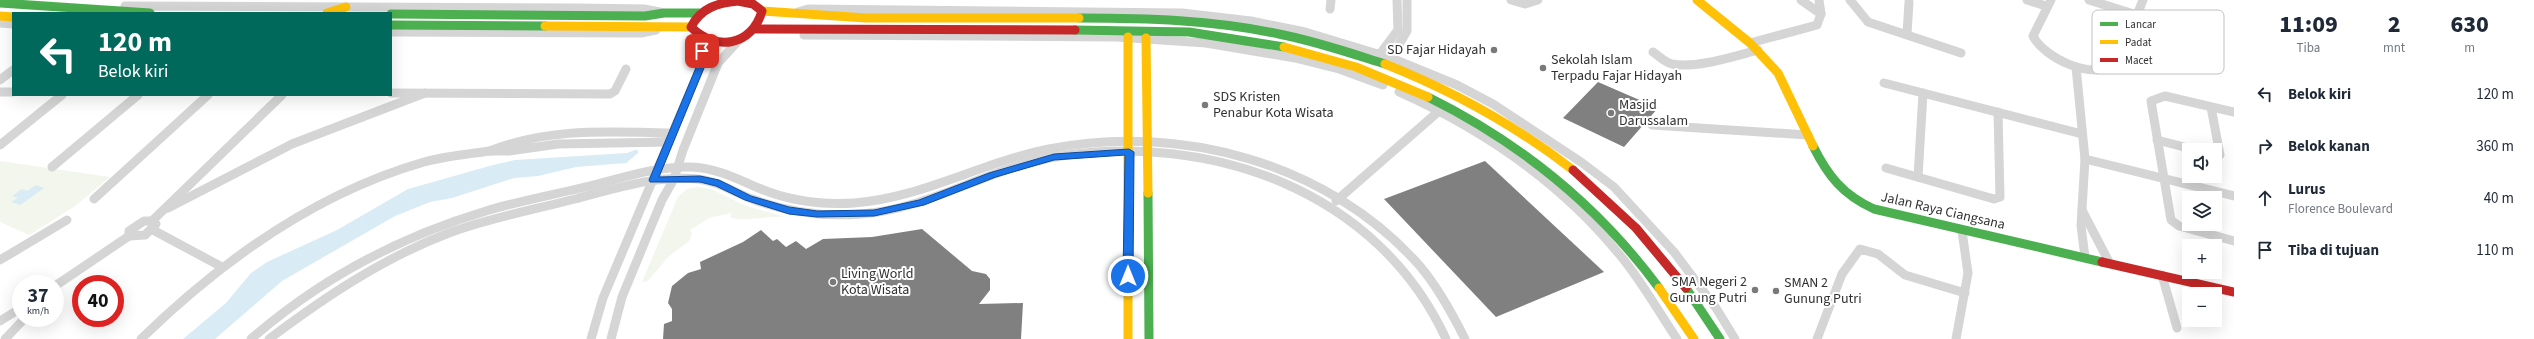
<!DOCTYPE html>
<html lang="id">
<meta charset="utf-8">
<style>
body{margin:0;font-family:"Source Sans 3",sans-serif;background:#f6f6f7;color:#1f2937;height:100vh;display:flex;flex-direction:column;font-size:15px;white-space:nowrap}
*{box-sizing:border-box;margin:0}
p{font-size:13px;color:#747a83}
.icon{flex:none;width:22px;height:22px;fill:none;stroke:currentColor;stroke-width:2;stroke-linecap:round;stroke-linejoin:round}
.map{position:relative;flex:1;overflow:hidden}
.sheet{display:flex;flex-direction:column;background:#fff;width:300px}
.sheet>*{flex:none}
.guide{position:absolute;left:12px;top:12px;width:380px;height:84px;border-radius:0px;box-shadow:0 4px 16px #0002;background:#00695c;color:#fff;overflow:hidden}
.tools{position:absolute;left:2182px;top:143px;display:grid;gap:8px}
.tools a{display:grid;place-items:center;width:40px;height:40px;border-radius:0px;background:#fff;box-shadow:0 4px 16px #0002;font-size:20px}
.speed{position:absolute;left:12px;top:275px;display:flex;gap:8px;font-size:20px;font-weight:700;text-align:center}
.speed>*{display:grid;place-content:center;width:52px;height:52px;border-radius:50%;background:#fff;box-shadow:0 4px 16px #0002;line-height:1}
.speed small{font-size:10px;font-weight:400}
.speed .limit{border:6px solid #d22;background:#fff;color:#111}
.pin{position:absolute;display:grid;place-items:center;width:34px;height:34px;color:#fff;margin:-17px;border-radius:8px;box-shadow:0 2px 6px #0006}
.me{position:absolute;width:44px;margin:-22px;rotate:0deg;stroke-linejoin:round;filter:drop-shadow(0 0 3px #0008)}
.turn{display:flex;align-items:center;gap:14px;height:84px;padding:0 20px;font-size:18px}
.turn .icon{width:52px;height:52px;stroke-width:2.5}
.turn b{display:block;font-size:28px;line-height:34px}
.eta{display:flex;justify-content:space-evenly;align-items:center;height:68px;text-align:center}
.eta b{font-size:24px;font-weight:800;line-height:28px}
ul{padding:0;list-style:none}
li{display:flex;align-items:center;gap:12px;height:52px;padding:0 20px}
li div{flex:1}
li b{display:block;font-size:15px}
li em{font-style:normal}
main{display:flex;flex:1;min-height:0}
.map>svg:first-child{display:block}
.green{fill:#f2f6ed}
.water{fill:#d9ebf4}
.building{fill:#808080}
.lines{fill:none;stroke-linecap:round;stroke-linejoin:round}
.street{stroke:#d5d5d5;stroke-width:9}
.fast{stroke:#4caf50;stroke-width:9}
.slow{stroke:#ffc107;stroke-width:9}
.jam{stroke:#c62828;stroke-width:9}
.route{fill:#1a73e8;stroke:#114b97}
.poi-dot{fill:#797979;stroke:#fff;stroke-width:1.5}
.labels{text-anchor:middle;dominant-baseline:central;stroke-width:4;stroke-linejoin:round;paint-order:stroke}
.poi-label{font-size:14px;fill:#313131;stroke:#fff;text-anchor:start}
.street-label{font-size:14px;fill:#313131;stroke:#fff}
.key{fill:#fff;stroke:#c1c1c1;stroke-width:1}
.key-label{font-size:11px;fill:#313131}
</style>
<main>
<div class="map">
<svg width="2234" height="339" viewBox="0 0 2234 339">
<rect width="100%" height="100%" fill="#fff"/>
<g class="green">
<path d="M0 161 110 177 75 206 29 235 0 222Z"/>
<path d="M697 187 711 189 746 206 785 217C767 216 749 221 731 218V213L709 218 690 230 692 234 689 241 668 257 648 281 642 282 678 197 687 189Z"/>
</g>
<g class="water">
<path d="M635 150H638V153L626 163 576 167 538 176 514 178 452 198 430 202 395 216 282 281 215 339H183L226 303 251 273 267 262 337 230 408 189 493 165 515 160 627 153Z"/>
<path d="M36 185 44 188 20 205 11 202 18 198 12 196 22 189 27 191Z"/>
</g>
<g class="building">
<path d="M1598 82 1658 108 1624 147 1563 118Z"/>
<path d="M1485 161 1604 272 1496 317 1384 199Z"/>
<path d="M922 229 972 271 986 274 990 279V290L979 304 1023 303 1021 339H663L664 324 672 321V309L668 303 672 286 688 273 701 269 700 262 743 242 761 230 773 241 777 239 786 247 796 241 806 249 823 239 872 237Z"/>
</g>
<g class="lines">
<g class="street">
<path d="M1511 0 1525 4 1538 0"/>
<path d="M1819 0 1821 14"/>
<path d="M1850 0 1868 22 1961 53"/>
<path d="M2027 0 2046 6"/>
<path d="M2051 0 2033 36C2044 58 2094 82 2116 63 2128 53 2132 29 2137 15L2089 0"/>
<path d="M125 6 579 8 644 9 660 12"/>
<path d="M1330 9 1331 0"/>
<path d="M798 12 808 9 1182 13 1251 21 1305 32 1391 58 1457 85 1493 104 1581 162 1614 187 1674 252 1716 308 1735 339"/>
<path d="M2137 15 2143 0"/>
<path d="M0 23 13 24"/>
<path d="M391 32 641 33 656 30"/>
<path d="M1907 34 1909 2"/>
<path d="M804 35 1116 37 1206 43 1295 58 1339 69 1383 85"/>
<path d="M1750 43 1817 25 1821 14 1801 0"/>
<path d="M1653 52C1659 56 1664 62 1672 64 1695 69 1735 56 1758 50"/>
<path d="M1380 54 1398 30 1397 0"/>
<path d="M1391 58 1407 31V0"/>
<path d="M2076 67 2085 159 2081 226 2085 257"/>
<path d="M0 80 13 70"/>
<path d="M1884 83 2082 134"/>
<path d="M0 92H13"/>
<path d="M1399 92C1484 130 1560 182 1619 254 1641 280 1658 311 1677 339"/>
<path d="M391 93 610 94 615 91 626 69"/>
<path d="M2211 107 2220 155H2215"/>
<path d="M2234 112 2165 96 2151 101 2171 220 2179 226 2234 241"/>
<path d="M1652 125 1808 135"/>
<path d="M2157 140 2196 150"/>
<path d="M669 142 558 144 509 151H490C549 127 610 132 672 133"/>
<path d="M0 145 62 95"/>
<path d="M2085 159 2234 196"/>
<path d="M52 167 138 95"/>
<path d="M1886 168 1994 199 2000 197 1998 112"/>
<path d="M1918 177 1923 93"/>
<path d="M94 199 208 95"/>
<path d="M1336 201 1439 111"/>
<path d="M168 208 292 144 425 93"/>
<path d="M2082 210 2109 262"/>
<path d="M144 221H152L156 224 145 235 129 236V231Z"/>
<path d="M152 221 282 95"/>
<path d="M153 230 222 267"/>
<path d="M0 260 67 220"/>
<path d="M2162 275 2177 328"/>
<path d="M55 286 129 236"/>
<path d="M0 321 21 308"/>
<path d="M5 339 25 318"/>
<path d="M141 339C221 261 316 193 424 162 446 156 468 154 490 151"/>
<path d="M251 339C320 279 399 237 486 211 519 201 552 195 585 187 620 179 655 166 691 167 717 168 737 179 761 189 790 201 822 205 854 203 922 198 982 162 1049 149 1181 123 1328 163 1419 265 1438 287 1452 313 1465 339"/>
<path d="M269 339C325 297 383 258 449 233 489 218 533 210 575 199 614 189 656 175 697 179 717 181 734 192 752 199 787 212 824 217 861 214 930 209 988 168 1055 157 1210 131 1378 191 1446 339"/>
<path d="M591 339 603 298 702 63V39"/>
<path d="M611 339 622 297 662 200 674 179 683 150 718 63 740 39"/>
<path d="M1817 339 1842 274 1860 249 1878 254 1905 275 1965 293"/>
<path d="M1956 339 1968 273 1962 231"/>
</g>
<g class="fast">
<path d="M0 3 150 13"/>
<path d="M391 14 645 16 664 13H699"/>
<path d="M1079 18C1146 18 1214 20 1279 34 1315 41 1350 53 1385 64"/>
<path d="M391 25 545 26"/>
<path d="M1075 30 1189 32 1284 47"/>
<path d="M1428 97C1521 143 1597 204 1659 288"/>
<path d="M1813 146C1828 176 1843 195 1874 209L2102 262"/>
<path d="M1148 193 1149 339"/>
<path d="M1686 288 1720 339"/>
</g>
<g class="slow">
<path d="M1697 0 1750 43 1778 73 1813 146"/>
<path d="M762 11 866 18H1079"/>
<path d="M327 13 346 7"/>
<path d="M0 16 13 17"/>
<path d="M545 26 691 27"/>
<path d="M1128 37V339"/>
<path d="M1146 38 1148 193"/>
<path d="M1284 47 1356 67 1428 97"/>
<path d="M1385 64C1453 91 1515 125 1573 170"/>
<path d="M1659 288 1694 339"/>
</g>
<g class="jam">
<path d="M738 1 753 4 762 11C752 46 716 52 691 27 701 8 717 3 738 1Z"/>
<path d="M756 29 1075 30"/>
<path d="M1573 170 1636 228 1686 288"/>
<path d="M2102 262 2234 292"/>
</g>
</g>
<path class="route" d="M699 49 706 51V63L659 177 700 176 719 180 751 196 789 207 817 211 874 210 919 200 989 173 1054 154 1129 149 1134 152 1133 276 1128 279 1123 276 1125 155 1054 160 996 177 924 205 874 216 817 217 789 214 745 200 716 186 700 182H650L649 180 698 63Z"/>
<g class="poi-dot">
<circle cx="1494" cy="50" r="4"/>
<circle cx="1543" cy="68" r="4"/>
<circle cx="1205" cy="105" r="4"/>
<circle cx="1611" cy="113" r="4"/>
<circle cx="833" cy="282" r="4"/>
<circle cx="1755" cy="290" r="4"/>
<circle cx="1776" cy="291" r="4"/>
</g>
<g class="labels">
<g class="poi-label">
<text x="1486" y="50" text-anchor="end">SD Fajar Hidayah</text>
<text x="1551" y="60">Sekolah Islam<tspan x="1551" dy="16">Terpadu Fajar Hidayah</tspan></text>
<text x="1213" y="97">SDS Kristen<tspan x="1213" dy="16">Penabur Kota Wisata</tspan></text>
<text x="1619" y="105">Masjid<tspan x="1619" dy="16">Darussalam</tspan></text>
<text x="841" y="274">Living World<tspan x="841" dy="16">Kota Wisata</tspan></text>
<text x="1747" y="282" text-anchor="end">SMA Negeri 2<tspan x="1747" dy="16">Gunung Putri</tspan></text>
<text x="1784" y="283">SMAN 2<tspan x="1784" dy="16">Gunung Putri</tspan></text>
</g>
<g class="street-label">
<text transform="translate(1943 211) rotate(13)">Jalan Raya Ciangsana</text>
</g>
</g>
<rect x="2092" y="10" width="132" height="64" rx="6" class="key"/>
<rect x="2100" y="22" width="18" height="4" fill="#4caf50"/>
<rect x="2100" y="40" width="18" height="4" fill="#ffc107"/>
<rect x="2100" y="58" width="18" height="4" fill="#c62828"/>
<g class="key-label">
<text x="2125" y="28">Lancar</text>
<text x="2125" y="46">Padat</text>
<text x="2125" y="64">Macet</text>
</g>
</svg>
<div class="tools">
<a><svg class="icon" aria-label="sound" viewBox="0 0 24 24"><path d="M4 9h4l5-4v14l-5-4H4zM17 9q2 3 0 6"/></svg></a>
<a><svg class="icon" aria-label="layers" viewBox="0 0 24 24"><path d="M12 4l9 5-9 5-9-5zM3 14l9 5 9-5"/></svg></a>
<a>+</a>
<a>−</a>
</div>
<div class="speed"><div>37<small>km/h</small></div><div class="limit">40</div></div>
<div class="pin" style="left:702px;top:51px;background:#d93025"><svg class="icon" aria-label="arrive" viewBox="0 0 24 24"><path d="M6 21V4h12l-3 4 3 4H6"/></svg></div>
<svg class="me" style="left:1128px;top:276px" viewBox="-20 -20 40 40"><circle r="17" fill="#1a73e8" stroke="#fff" stroke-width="3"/><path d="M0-11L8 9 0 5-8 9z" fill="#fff"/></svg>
<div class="guide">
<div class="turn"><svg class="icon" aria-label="left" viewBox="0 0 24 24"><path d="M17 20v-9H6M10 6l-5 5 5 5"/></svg><div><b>120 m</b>Belok kiri</div></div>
</div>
</div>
<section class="sheet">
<div class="eta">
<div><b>11:09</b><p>Tiba</p></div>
<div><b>2</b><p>mnt</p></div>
<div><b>630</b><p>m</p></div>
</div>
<ul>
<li><svg class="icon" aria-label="left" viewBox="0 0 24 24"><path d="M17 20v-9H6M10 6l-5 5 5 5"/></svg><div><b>Belok kiri</b></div><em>120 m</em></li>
<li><svg class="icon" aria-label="right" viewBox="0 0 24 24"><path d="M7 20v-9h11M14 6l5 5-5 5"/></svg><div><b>Belok kanan</b></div><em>360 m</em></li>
<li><svg class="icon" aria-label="ahead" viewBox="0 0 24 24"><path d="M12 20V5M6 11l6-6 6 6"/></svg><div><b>Lurus</b><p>Florence Boulevard</p></div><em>40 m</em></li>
<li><svg class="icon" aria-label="arrive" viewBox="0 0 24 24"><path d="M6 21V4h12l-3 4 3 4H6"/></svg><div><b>Tiba di tujuan</b></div><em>110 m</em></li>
</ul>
</section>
</main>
